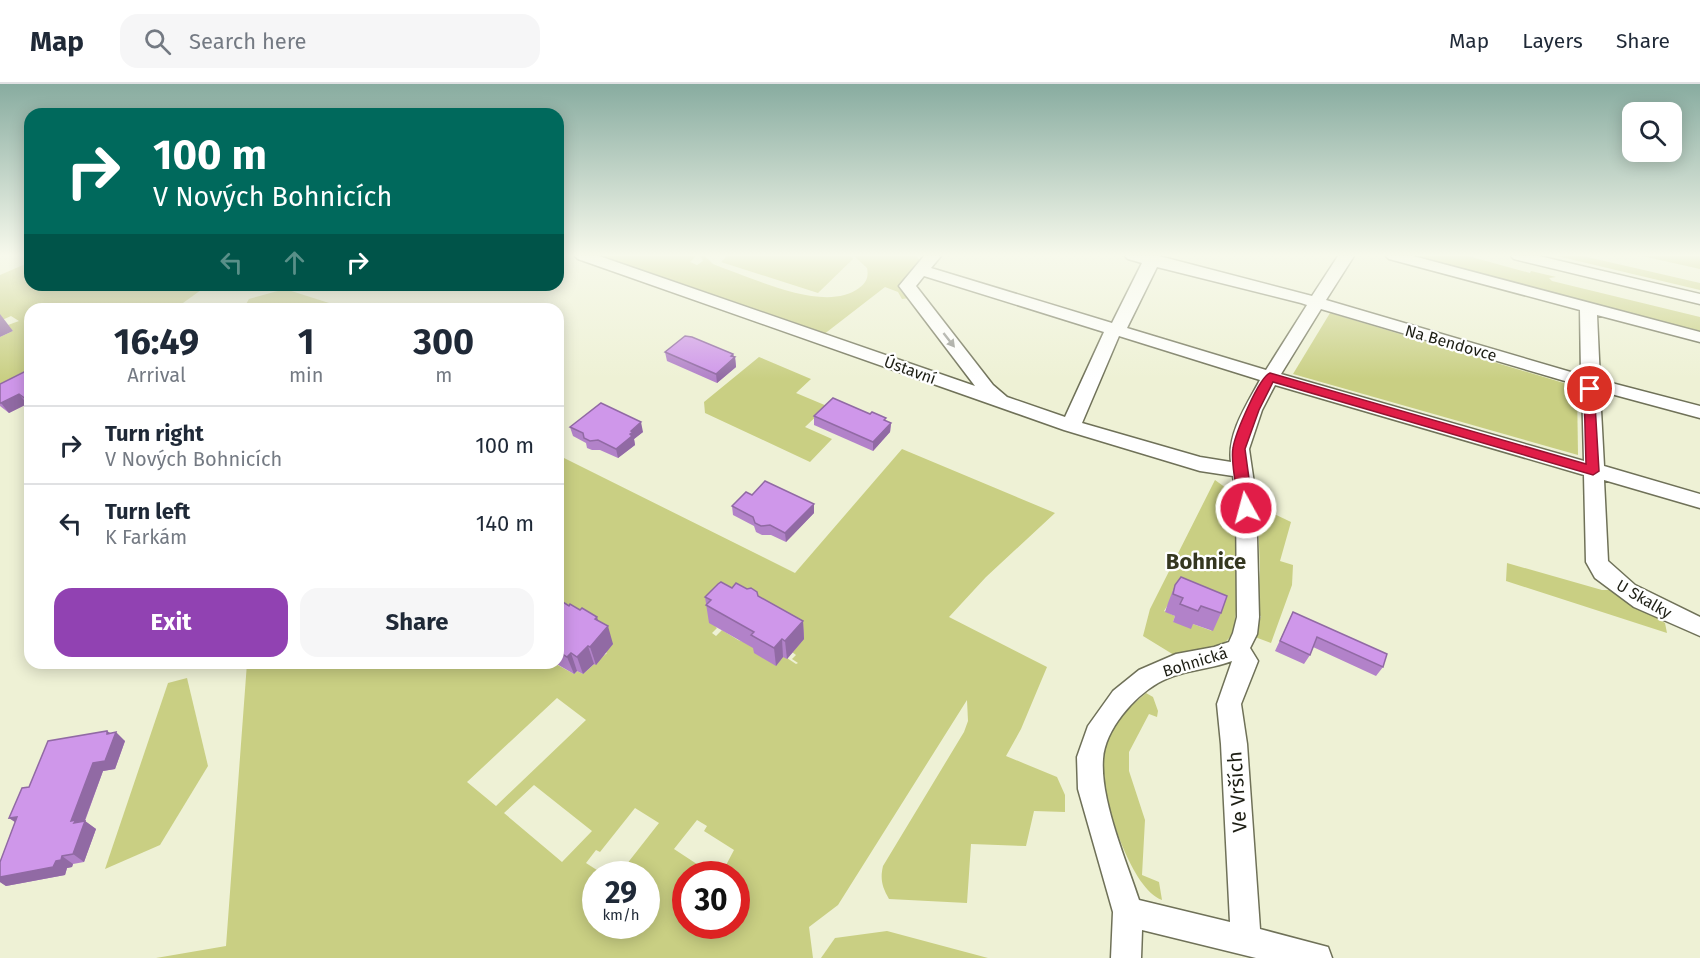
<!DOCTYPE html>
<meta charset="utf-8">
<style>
body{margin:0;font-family:"Fira Sans",sans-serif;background:#f6f6f7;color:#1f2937;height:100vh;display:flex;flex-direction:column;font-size:22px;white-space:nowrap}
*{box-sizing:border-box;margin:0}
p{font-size:20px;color:#747a83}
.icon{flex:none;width:33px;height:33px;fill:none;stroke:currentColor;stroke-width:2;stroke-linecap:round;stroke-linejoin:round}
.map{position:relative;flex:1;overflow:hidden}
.sheet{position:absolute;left:24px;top:219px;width:540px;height:366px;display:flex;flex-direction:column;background:#fff;border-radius:18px;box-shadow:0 3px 15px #0003}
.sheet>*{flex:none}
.guide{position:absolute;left:24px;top:24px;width:540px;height:183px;border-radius:18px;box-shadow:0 3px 15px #0003;background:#00695c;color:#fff;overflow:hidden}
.tools{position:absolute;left:1622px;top:18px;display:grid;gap:12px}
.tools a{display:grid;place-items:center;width:60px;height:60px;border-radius:12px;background:#fff;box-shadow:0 3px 15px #0003;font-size:30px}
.speed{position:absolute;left:582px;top:777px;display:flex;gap:12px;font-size:30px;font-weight:700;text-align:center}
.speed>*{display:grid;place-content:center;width:78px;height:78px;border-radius:50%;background:#fff;box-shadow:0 3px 15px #0003;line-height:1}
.speed small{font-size:15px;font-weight:400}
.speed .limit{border:9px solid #d22;background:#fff;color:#111}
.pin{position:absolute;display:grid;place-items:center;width:51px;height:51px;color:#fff;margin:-26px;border:3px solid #fff;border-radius:50%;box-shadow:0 2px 6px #0007}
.me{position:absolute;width:66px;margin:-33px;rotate:353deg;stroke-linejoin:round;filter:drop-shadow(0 0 4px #0008)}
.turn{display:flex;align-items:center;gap:21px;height:126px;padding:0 30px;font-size:27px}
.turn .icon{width:78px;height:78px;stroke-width:2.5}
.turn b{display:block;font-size:42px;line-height:51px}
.lanes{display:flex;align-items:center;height:57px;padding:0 30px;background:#0003;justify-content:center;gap:30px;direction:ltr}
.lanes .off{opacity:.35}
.eta{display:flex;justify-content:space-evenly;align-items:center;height:102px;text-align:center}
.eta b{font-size:36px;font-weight:700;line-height:42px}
.action{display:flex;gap:12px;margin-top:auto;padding:12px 30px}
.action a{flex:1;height:69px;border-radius:18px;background:#9142b2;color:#fff;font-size:24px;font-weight:700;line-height:69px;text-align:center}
.action a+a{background:#f6f6f7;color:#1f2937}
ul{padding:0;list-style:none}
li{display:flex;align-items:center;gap:18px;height:78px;padding:0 30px;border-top:2px solid #e0e1e3}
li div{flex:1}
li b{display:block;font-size:22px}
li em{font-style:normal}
header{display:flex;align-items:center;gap:36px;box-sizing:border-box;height:84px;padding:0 30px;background:#fff;border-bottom:2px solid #e0e1e3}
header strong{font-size:28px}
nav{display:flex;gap:33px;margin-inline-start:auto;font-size:21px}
.search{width:420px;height:54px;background:#f6f6f7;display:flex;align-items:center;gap:15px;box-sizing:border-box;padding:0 21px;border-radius:18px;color:#747a83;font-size:22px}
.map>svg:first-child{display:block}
.green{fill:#c9cf83;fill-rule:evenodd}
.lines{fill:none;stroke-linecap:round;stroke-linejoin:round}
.minor-casing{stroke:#6f7158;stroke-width:3}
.minor{fill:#fff;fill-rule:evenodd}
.wall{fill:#b282c9}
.shaded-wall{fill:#916aa4}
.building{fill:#cf97ea;stroke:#916aa4;stroke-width:1.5}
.oneway{fill:#999a95}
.route{fill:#e11d48;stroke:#92132f;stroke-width:1.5}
.labels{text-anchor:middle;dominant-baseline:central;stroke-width:4.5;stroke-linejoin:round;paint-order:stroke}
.street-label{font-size:16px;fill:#1d1e14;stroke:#fff}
.near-street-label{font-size:20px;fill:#1d1e14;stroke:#fff}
.district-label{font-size:22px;font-weight:bold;fill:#353720;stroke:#fff}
</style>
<header>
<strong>Map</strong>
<div class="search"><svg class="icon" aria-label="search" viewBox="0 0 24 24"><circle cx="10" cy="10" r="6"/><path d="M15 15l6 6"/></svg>Search here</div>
<nav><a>Map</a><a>Layers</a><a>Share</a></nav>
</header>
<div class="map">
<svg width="1700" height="874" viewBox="0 0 1700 874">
<rect width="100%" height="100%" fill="#eef1d5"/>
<g class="green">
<path d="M598 172H696L690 178 697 181 703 177 700 172H705L713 180 723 184C758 196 826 229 859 204 866 199 869 193 867 184L854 172H916L920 176 910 214 902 215 898 208 885 203 823 251Z"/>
<path d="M727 172H849L854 174 818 209 721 178Z"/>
<path d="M1406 172H1468L1530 189 1531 187 1556 193 1549 194 1552 197 1700 233V251Z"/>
<path d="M1557 172H1583L1700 199V206Z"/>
<path d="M1642 172H1700V185Z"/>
<path d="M30 178V201H208L176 224 180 225H30V295L0 302V253L13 247 8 241 19 237 11 232 0 237V191Z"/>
<path d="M285 205 348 225H243L249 215Z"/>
<path d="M1330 229 1577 303 1578 371 1293 290Z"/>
<path d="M759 273 811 295 796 309 827 322 805 343 832 355 810 378 705 329 704 318Z"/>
<path d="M902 365 1055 429 986 493 949 533 1047 583 1021 645 1006 672 1057 693 1065 711V728L1034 727 1026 762 971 760 967 819 889 815C882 803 880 795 883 782L964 648 968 637 967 616 838 821 809 843 813 874H156L226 862 247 579H554L574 590 577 587 583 590 607 569 558 530V371L795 489ZM715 542 792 568 796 571 792 575 798 579 796 580 784 572 738 556 722 546 716 552 712 549 717 544ZM557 614 586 636 496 722 467 698ZM534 701 592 747 562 778 504 729ZM635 724 659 739 619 790H646V842H596V790H603L586 779 596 766 600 768ZM697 736 707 742 704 747 734 766 724 785 721 784 716 790H736V842H686V790H712L674 765Z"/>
<path d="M1215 396 1233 409C1233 435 1243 537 1230 553 1218 568 1191 568 1174 571L1143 552 1150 525ZM1174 511 1212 547 1193 540 1173 538 1175 532 1164 527Z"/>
<path d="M1264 425 1291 438 1280 477 1293 481 1292 501 1271 559 1255 553 1261 532 1257 531 1260 486 1258 434H1262V426Z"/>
<path d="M1507 479 1602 506H1611L1665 539 1667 549 1506 497Z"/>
<path d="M187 594 208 682 160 761 105 785 168 599Z"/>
<path d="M1146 609 1153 613 1158 627 1157 633 1149 630 1129 668V687L1145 736 1142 791 1159 798 1162 816C1131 804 1108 726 1103 695 1101 684 1103 669 1106 658 1113 637 1130 623 1146 609Z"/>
<path d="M887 847 988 874H821L835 854Z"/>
</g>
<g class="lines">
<g class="minor-casing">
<g id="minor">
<path d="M575 172H599L975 302 899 202 924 172H941L931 184 1112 239 1142 179 1128 175 1125 172H1159L1312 212 1338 172H1354L1326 216 1581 291 1580 226 1389 175 1386 172H1413L1700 248V258L1597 231 1600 296 1700 322V334L1600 307 1604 382 1700 410V424L1604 396 1608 477 1635 501 1700 533V552L1634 523 1595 494 1586 478 1584 391 1275 301 1262 326 1249 365 1256 413 1259 533 1257 550 1250 564 1258 577 1241 620 1247 660 1260 845 1328 863 1332 874H1256L1142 846 1141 874H1111L1113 828 1078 705 1077 673 1088 642 1113 607 1139 586 1176 570 1214 563 1229 558 1233 549 1237 533 1236 413 1233 392 1200 387 1064 346 578 175ZM1157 183 1301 219 1307 221 1266 286 1127 244ZM924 192 1104 248 1065 333 1007 313 993 301 916 202ZM1321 225 1582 302 1584 377 1281 290ZM1119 252 1260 296C1247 320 1227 350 1231 378L1200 373 1082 339ZM1232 577 1217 620 1221 660 1230 838 1139 816C1126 776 1100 716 1103 675 1105 645 1134 613 1158 599 1181 586 1208 586 1232 577Z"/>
<path d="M1511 172H1539L1700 210V220L1514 175Z"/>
</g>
</g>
<use href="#minor" class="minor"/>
</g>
<g class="wall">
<path d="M665 268 733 270 734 273H735L736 283 717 299 667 277Z"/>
<path d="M30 285V322L27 320 9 329 0 322V300Z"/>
<path d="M814 332 886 337 891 339 890 348 873 367 814 341Z"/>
<path d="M570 343 643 348 634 355 635 361 618 374 600 366H592L587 364 586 359 573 352Z"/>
<path d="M752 411 814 429 786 458 771 451H762L756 448 754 442 733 431 732 422Z"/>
<path d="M1175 501 1221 529 1213 547 1193 540 1191 545 1173 538 1175 532 1165 528 1168 519Z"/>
<path d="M732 504 758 512 803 537 804 555 787 575 783 573 776 582 754 569 753 564 709 539 705 513Z"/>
<path d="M558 515 598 537 613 560 596 581 594 580 583 590 577 587 574 590 555 579H558Z"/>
<path d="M1293 528 1383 583 1376 592 1313 563 1310 571 1304 580 1275 567Z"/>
<path d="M107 647 125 657 115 685 103 687 85 737 96 745 84 778 73 780 72 783 67 784 65 791 6 802 0 798V778L15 738 9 734 29 703Z"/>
</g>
<g class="shaded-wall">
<path d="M0 230 13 247 0 253Z"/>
<path d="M733 270 734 274 735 273 736 283 717 299 716 290Z"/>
<path d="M19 310 27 320 9 329 1 319Z"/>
<path d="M641 338 643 348 634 355 635 361 618 374 616 365 630 350 631 347Z"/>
<path d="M891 339 890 348 873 367V358Z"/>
<path d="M814 420V429L786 458 785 449Z"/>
<path d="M597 533 602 549 608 542 613 560 596 581 590 563 595 535Z"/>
<path d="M803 537 804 555 787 575 785 557Z"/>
<path d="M782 555 783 573 776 582 774 564Z"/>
<path d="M588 562 594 580 583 590 577 573Z"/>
<path d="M571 569 577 587 574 590 567 573Z"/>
<path d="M107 647 114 653 116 648 125 657 115 685 103 687 83 741 85 737 96 745 84 778 73 770 71 737 93 679Z"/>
<path d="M17 733 21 742 9 734Z"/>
<path d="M62 772 73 780 72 783 67 784 65 791 6 802 0 798V793L56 777Z"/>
</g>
<g class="building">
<path d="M685 252 692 253 733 270 731 272 735 273 716 290 665 268Z"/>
<path d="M30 285V318L19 310 1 319H0V300Z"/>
<path d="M833 314 870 330 872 328 886 334 884 336 891 339 873 358 814 332Z"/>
<path d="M601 319 641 338 631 347 633 348 630 350 632 352 616 365 598 356 590 357 584 354 583 349 570 343Z"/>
<path d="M765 397 814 420 785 449 770 441 761 442 755 439 753 433 732 422 746 408 752 411Z"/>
<path d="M1181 493 1227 512 1221 529 1201 522 1198 527 1180 520 1183 514 1173 510 1175 501Z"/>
<path d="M721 498 732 504 736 499 747 505 751 504 757 508 758 512 803 537 785 557 782 555 774 564 751 551 754 548 706 521 711 516 705 513 718 500Z"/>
<path d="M558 515 569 522 570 520 580 526 582 524 597 533 595 535 608 542 590 563 588 562 577 573 571 569 567 573 558 567Z"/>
<path d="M1293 528 1387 570 1383 583 1317 553 1310 571 1280 557Z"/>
<path d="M107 647V650L116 648 105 677 93 679 71 737 76 736 74 739 85 737 73 770 62 772 61 776 56 777 53 783 0 793V778L17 733 9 734 22 704 29 703 48 657Z"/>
</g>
<defs><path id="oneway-solid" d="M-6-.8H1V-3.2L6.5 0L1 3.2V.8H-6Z" transform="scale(1.5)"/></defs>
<use class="oneway" href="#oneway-solid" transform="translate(949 256) rotate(52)"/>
<linearGradient id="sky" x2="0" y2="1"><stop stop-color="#88aca0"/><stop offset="0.58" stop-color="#f7f9ec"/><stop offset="1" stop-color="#f7f9ec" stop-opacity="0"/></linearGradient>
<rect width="1700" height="295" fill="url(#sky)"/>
<path class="route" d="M1270 289 1586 380 1584 305 1590 301 1594 303 1599 387 1593 391 1273 298 1259 326 1245 365 1253 424 1246 429 1239 424C1238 408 1230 379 1233 364 1235 350 1259 293 1270 289Z"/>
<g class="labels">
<g class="street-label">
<text transform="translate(1451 259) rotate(16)">Na Bendovce</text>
<text transform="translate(910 286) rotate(20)">Ústavní</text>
<text transform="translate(1644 515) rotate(30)">U Skalky</text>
<text transform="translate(1195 578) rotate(-17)">Bohnická</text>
</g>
<g class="near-street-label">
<text transform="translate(1237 708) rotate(-94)">Ve Vrších</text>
</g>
<g class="district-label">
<text x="1206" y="477">Bohnice</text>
</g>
</g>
</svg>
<div class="tools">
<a><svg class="icon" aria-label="search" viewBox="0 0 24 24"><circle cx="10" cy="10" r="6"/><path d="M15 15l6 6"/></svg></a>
</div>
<div class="speed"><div>29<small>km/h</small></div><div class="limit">30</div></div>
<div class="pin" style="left:1590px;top:305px;background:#d93025"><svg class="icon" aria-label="arrive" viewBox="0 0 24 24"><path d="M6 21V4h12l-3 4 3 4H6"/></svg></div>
<svg class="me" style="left:1246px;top:424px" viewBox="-20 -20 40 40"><circle r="17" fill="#e11d48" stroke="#fff" stroke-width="3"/><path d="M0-11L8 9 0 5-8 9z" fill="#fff"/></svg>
<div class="guide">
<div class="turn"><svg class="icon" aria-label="right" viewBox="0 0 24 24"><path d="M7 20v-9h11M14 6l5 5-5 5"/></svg><div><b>100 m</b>V Nových Bohnicích</div></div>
<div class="lanes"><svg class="icon off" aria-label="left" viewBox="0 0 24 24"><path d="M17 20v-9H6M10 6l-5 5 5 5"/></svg><svg class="icon off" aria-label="ahead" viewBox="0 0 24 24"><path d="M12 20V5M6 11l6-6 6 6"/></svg><svg class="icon" aria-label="right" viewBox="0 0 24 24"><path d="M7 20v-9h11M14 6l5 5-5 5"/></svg></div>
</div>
<section class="sheet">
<div class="eta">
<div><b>16:49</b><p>Arrival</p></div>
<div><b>1</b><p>min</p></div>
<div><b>300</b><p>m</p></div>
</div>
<ul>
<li><svg class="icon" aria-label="right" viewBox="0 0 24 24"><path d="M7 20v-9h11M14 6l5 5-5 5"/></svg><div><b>Turn right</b><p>V Nových Bohnicích</p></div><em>100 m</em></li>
<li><svg class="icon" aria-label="left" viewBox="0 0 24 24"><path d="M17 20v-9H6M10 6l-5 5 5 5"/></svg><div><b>Turn left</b><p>K Farkám</p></div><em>140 m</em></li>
</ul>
<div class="action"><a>Exit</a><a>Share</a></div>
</section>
</div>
